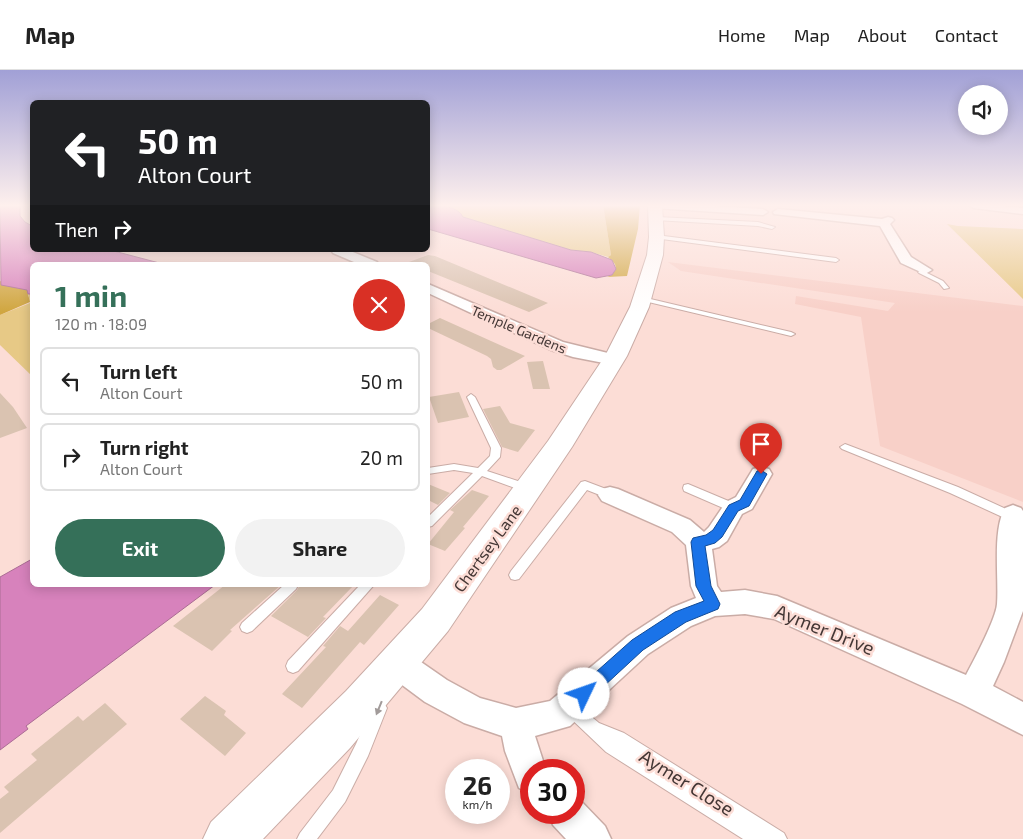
<!DOCTYPE html>
<meta charset="utf-8">
<style>
body{margin:0;font-family:"Exo 2",sans-serif;background:#f2f2f2;color:#222;height:100vh;display:flex;flex-direction:column;font-size:19px;white-space:nowrap}
*{box-sizing:border-box;margin:0}
p{font-size:16px;color:#767676}
.icon{flex:none;width:28px;height:28px;fill:none;stroke:currentColor;stroke-width:2;stroke-linecap:round;stroke-linejoin:round}
.map{position:relative;flex:1;overflow:hidden}
.details{position:absolute;left:30px;top:192px;width:400px;height:325px;display:flex;flex-direction:column;background:#fff;border-radius:8px;box-shadow:0 2px 12px #0003}
.details>*{flex:none}
.top-card{position:absolute;left:30px;top:30px;width:400px;height:152px;border-radius:8px;box-shadow:0 2px 12px #0003;background:#202124;color:#fff;overflow:hidden}
.tools{position:absolute;left:958px;top:15px;display:grid;gap:10px}
.tools a{display:grid;place-items:center;width:50px;height:50px;border-radius:50%;background:#fff;box-shadow:0 2px 12px #0003;font-size:25px}
.speed{position:absolute;left:445px;top:689px;display:flex;gap:10px;font-size:25px;font-weight:700;text-align:center}
.speed>*{display:grid;place-content:center;width:65px;height:65px;border-radius:50%;background:#fff;box-shadow:0 2px 12px #0003;line-height:1}
.speed small{font-size:12px;font-weight:400}
.speed .limit{border:8px solid #d22;background:#fff;color:#111}
.pin{position:absolute;display:grid;place-items:center;width:42px;height:42px;color:#fff;margin:-51px -21px;border-radius:50% 50% 50% 0;rotate:-45deg;box-shadow:0 0 5px #0007}
.pin .icon{rotate:45deg}
.me{position:absolute;width:55px;margin:-28px;rotate:48deg;stroke-linejoin:round;filter:drop-shadow(0 0 4px #0008)}
.turn{display:flex;align-items:center;gap:18px;height:105px;padding:0 25px;font-size:22px}
.turn .icon{width:65px;height:65px;stroke-width:2.5}
.turn b{display:block;font-size:35px;line-height:42px}
.then{display:flex;align-items:center;height:48px;padding:0 25px;background:#0003;gap:10px;font-size:19px}
.round{display:grid;place-items:center;flex:none;width:52px;height:52px;border-radius:26px;background:#f2f2f2}
.headline{display:flex;align-items:center;justify-content:space-between;height:85px;padding:0 25px}
h1{font-size:30px;font-weight:700;line-height:38px;color:#357059}
.button{display:flex;gap:10px;margin-top:auto;padding:10px 25px}
.button a{flex:1;height:58px;border-radius:30px;background:#357059;color:#fff;font-size:20px;font-weight:700;line-height:58px;text-align:center}
.button a+a{background:#f2f2f2;color:#222}
ul{padding:0;list-style:none}
li{display:flex;align-items:center;gap:15px;height:68px;margin:0 10px 8px;padding:0 15px;border:2px solid #e0e0e0;border-radius:8px}
li div{flex:1}
li b{display:block;font-size:19px}
li em{font-style:normal}
header{display:flex;align-items:center;gap:30px;box-sizing:border-box;height:70px;padding:0 25px;background:#fff;border-bottom:1px solid #e0e0e0}
header strong{font-size:24px}
nav{display:flex;gap:28px;margin-inline-start:auto;font-size:18px}
.map>svg:first-child{display:block}
.built{fill:#f8d0c8}
.green{fill:#e7c986}
.forest{fill:#d0a640}
.water{fill:#d782bc;stroke:#ab6c94}
.building{fill:#dac3b1}
.lines{fill:none;stroke-linecap:round;stroke-linejoin:round}
.lane-casing{stroke:#caaca6;stroke-width:2}
.street-casing{stroke:#caaca6;stroke-width:3}
.primary-casing{stroke:#caaca6;stroke-width:2}
.lane{fill:#fff;fill-rule:evenodd}
.street{fill:#fff;fill-rule:evenodd}
.primary{fill:#fff;fill-rule:evenodd}
.oneway{fill:#a29b9a}
.route{fill:#1a73e8;stroke:#114b97}
.labels{text-anchor:middle;dominant-baseline:central;stroke-width:5;stroke-linejoin:round;paint-order:stroke}
.far-street-label{font-size:14px;fill:#443735;stroke:#fcddd6}
.street-label{font-size:16px;fill:#443735;stroke:#fcddd6}
.near-street-label{font-size:19px;fill:#443735;stroke:#fcddd6}
</style>
<header>
<strong>Map</strong>
<nav><a>Home</a><a>Map</a><a>About</a><a>Contact</a></nav>
</header>
<div class="map">
<svg width="1023" height="769" viewBox="0 0 1023 769">
<rect width="100%" height="100%" fill="#fcddd6"/>
<path class="built" d="M668 192 1023 236V432L880 376 861 247 795 234 796 226 888 241 895 233 681 201Z"/>
<g class="green">
<path d="M437 135H603L611 185 608 187 591 182 571 180 463 147 455 139Z"/>
<path d="M947 154 958 156 1023 159V229Z"/>
<path d="M28 221 32 223V306L0 275V245L30 233Z"/>
</g>
<g class="forest">
<path d="M603 135H640L638 159 627 206 607 207 612 205 616 199 615 194 608 187 611 185Z"/>
<path d="M0 211 27 220 30 232 0 245Z"/>
</g>
<g class="water">
<path d="M0 135H20V146L25 152 32 156V180H110L167 195H32V224H28L27 220 1 215Z"/>
<path d="M428 135C439 135 458 136 463 147L571 180 591 182 612 190 616 199 612 205 596 208 428 159Z"/>
<path d="M32 489V515H215L26 656 28 659 0 680V507Z"/>
</g>
<g class="building">
<path d="M428 185 435 186 548 233 529 242 428 201V195H415L409 192Z"/>
<path d="M440 248 491 271 525 286 501 300H497L493 297 491 289 487 286 428 258V254Z"/>
<path d="M543 291 550 319H533L527 292Z"/>
<path d="M459 322 469 347 438 353 429 327Z"/>
<path d="M0 323 13 337 27 358 0 368Z"/>
<path d="M500 336 510 353 535 360 518 382 502 377 483 339Z"/>
<path d="M428 414 450 423 438 435 428 430Z"/>
<path d="M472 420 489 426 463 457 465 458 445 481 428 474 454 442 450 440Z"/>
<path d="M225 515H281L230 560 232 561 212 581 173 556Z"/>
<path d="M300 515H354L323 547 326 548 308 567 271 546 297 520Z"/>
<path d="M380 525 399 535 364 575 360 572 302 638 282 624 326 577 323 576 340 556 348 561Z"/>
<path d="M205 626 226 641 224 645 246 663 225 686 180 649Z"/>
<path d="M105 633 127 654 0 763V729L9 722 4 717 37 690 31 684 78 646 83 651Z"/>
</g>
<g class="lines">
<g class="lane-casing">
<g id="lane">
<path d="M657 147 758 152 775 157 772 159 758 156 655 150Z"/>
<path d="M656 165 836 188 839 190 836 192 654 168V166Z"/>
<path d="M921 200 943 211 949 218 944 219 939 213 919 203 918 202Z"/>
<path d="M642 227 791 262 795 264 791 266 640 230 639 229Z"/>
<path d="M471 324 475 327 501 378 500 387 487 401 533 416 534 419 533 422 529 423 482 406 432 456 428 457V447L473 403 454 400 428 404V398L454 394 478 398 490 386 491 378 467 327Z"/>
<path d="M845 374 958 417 1017 444 1019 447 1017 450H1009L950 423 842 379 840 377Z"/>
<path d="M585 411 614 422 615 425 614 428 610 429 587 420 519 509 515 510 511 509 509 505 511 501 581 412Z"/>
<path d="M688 414 738 435 740 438 738 441H730L684 421 683 418 684 415Z"/>
<path d="M284 515H298L296 519 252 561 247 563 242 561 240 557 242 553Z"/>
<path d="M360 515H374L298 601 293 603 288 601 286 596 288 591Z"/>
<path d="M379 631 384 633 387 638 368 686 345 732 317 769H297L300 763 333 720 356 674 374 633Z"/>
<path d="M571 632 576 634 599 653 624 663 784 763 787 769H743L606 682 566 644 563 639 566 634Z"/>
</g>
</g>
<g class="street-casing">
<g id="street">
<path d="M650 135H697L763 139 768 142 763 145 655 138Z"/>
<path d="M969 135H992L1023 138V144L974 138Z"/>
<path d="M778 139 882 149 888 147 892 148 894 150 890 154 911 187 932 200 925 204 901 193 880 156 774 144 773 142Z"/>
<path d="M331 180H348L377 192 379 195H361L333 183Z"/>
<path d="M428 214 563 272 620 286 623 290 620 294 614 295 573 287 551 280 428 223Z"/>
<path d="M761 397 769 399 772 404 752 439 742 444 727 471 719 477 712 479 717 516 721 522 745 520 777 526 966 605C974 590 996 549 997 534 999 508 992 460 1005 438L1013 435 1021 438 1023 441V541L1004 592 993 616 1023 632V665L962 634 774 549 745 544 715 546 691 556 648 584 570 656 535 666 546 700H531V724L519 718 505 681 502 666 464 653 425 632 386 603 382 593 386 583 397 579 408 583 447 610 480 628 516 638 550 631 628 566 671 538 696 528 691 516 686 475 672 462 602 431 598 425 602 419 610 417 618 419 690 450 704 462 709 457 726 432 736 427 753 399Z"/>
<path d="M574 727 579 729 605 756 611 769H566L553 755 548 742H574Z"/>
</g>
</g>
<g class="primary-casing">
<path id="primary" d="M648 135H662L664 167 663 185 649 237 627 286 572 377 448 561 350 678 263 769H203L211 752 346 621 422 539 548 371 605 286 630 237 647 185 649 167Z"/>
</g>
<use href="#lane" class="lane"/>
<use href="#street" class="street"/>
<use href="#primary" class="primary"/>
</g>
<defs><path id="oneway-solid" d="M-6-.8H1V-3.2L6.5 0L1 3.2V.8H-6Z" transform="scale(1.25)"/></defs>
<use class="oneway" href="#oneway-solid" transform="translate(379 638) rotate(112)"/>
<linearGradient id="sky" x2="0" y2="1"><stop stop-color="#a1a0d6"/><stop offset="0.56" stop-color="#fef0ed"/><stop offset="1" stop-color="#fef0ed" stop-opacity="0"/></linearGradient>
<rect width="1023" height="242" fill="url(#sky)"/>
<path class="route" d="M761 400 767 404 749 436 738 441 722 467 715 473 705 476 711 516 720 534 718 539 686 552 643 580 590 629 584 632 578 629 576 624 578 618 632 570 675 542 704 531 696 516 691 472 693 468 706 465 713 460 729 435 740 430 757 401Z"/>
<g class="labels">
<g class="far-street-label">
<text transform="translate(519 259) rotate(23)">Temple Gardens</text>
</g>
<g class="street-label">
<text transform="translate(487 478) rotate(-54)">Chertsey Lane</text>
</g>
<g class="near-street-label">
<text transform="translate(825 559) rotate(22)">Aymer Drive</text>
<text transform="translate(687 712) rotate(32)">Aymer Close</text>
</g>
</g>
</svg>
<div class="tools">
<a><svg class="icon" aria-label="sound" viewBox="0 0 24 24"><path d="M4 9h4l5-4v14l-5-4H4zM17 9q2 3 0 6"/></svg></a>
</div>
<div class="speed"><div>26<small>km/h</small></div><div class="limit">30</div></div>
<div class="pin" style="left:761px;top:404px;background:#d93025"><svg class="icon" aria-label="arrive" viewBox="0 0 24 24"><path d="M6 21V4h12l-3 4 3 4H6"/></svg></div>
<svg class="me" style="left:584px;top:624px" viewBox="-20 -20 40 40"><circle r="19" fill="#fff"/><path d="M0-13L10 11 0 6-10 11z" fill="#1a73e8"/></svg>
<div class="top-card">
<div class="turn"><svg class="icon" aria-label="left" viewBox="0 0 24 24"><path d="M17 20v-9H6M10 6l-5 5 5 5"/></svg><div><b>50 m</b>Alton Court</div></div>
<div class="then">Then<svg class="icon" aria-label="right" viewBox="0 0 24 24"><path d="M7 20v-9h11M14 6l5 5-5 5"/></svg></div>
</div>
<section class="details">
<div class="headline"><div><h1>1 min</h1><p>120 m · 18:09</p></div><a class="round" style="background:#d93025;color:#fff"><svg class="icon" aria-label="close" viewBox="0 0 24 24"><path d="M6 6l12 12M18 6L6 18"/></svg></a></div>
<ul>
<li><svg class="icon" aria-label="left" viewBox="0 0 24 24"><path d="M17 20v-9H6M10 6l-5 5 5 5"/></svg><div><b>Turn left</b><p>Alton Court</p></div><em>50 m</em></li>
<li><svg class="icon" aria-label="right" viewBox="0 0 24 24"><path d="M7 20v-9h11M14 6l5 5-5 5"/></svg><div><b>Turn right</b><p>Alton Court</p></div><em>20 m</em></li>
</ul>
<div class="button"><a>Exit</a><a>Share</a></div>
</section>
</div>
